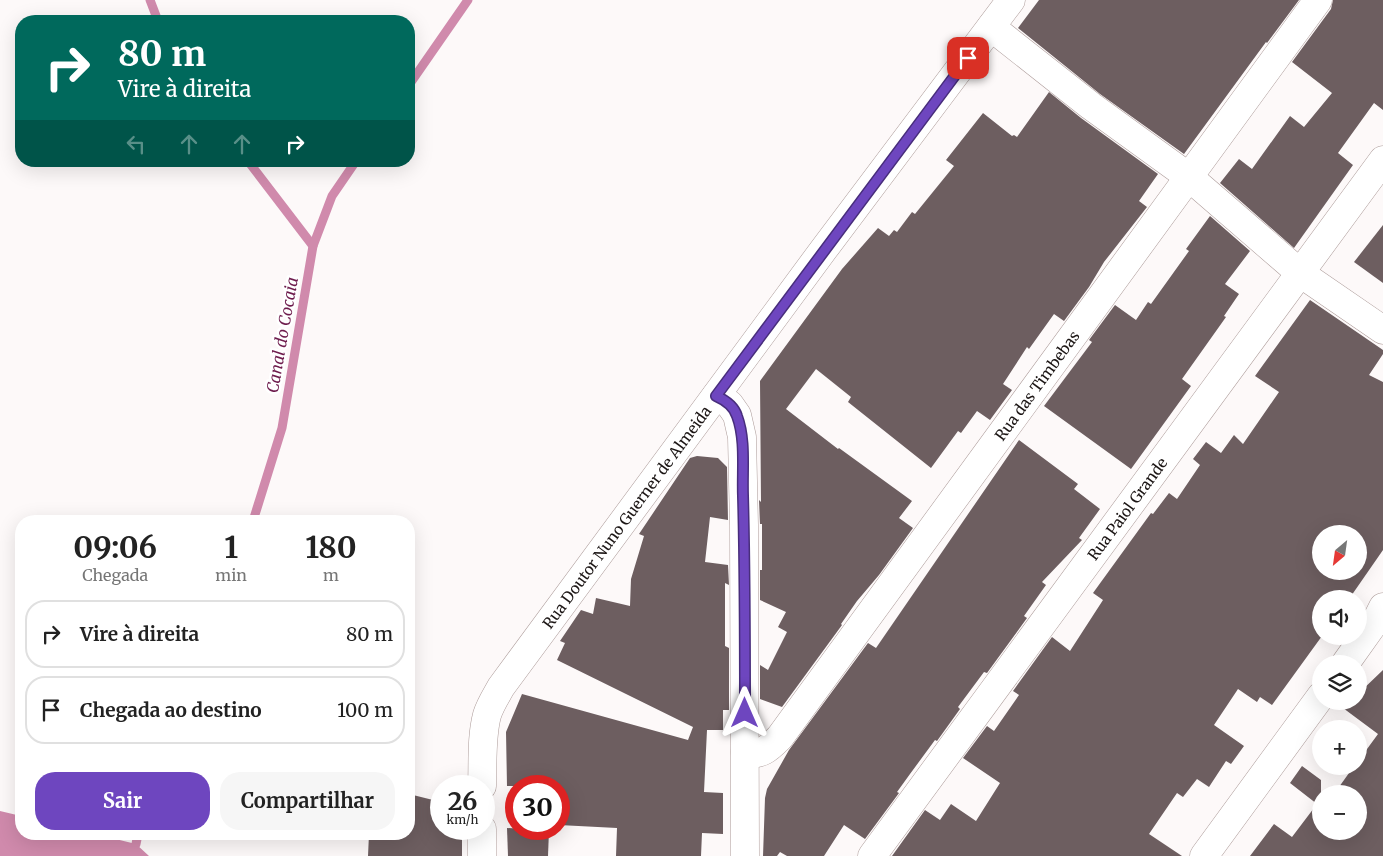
<!DOCTYPE html>
<html lang="pt">
<meta charset="utf-8">
<style>
body{margin:0;font-family:Merriweather,serif;background:#f6f6f6;color:#222;height:100vh;display:flex;flex-direction:column;font-size:19px;white-space:nowrap}
*{box-sizing:border-box;margin:0}
p{font-size:16px;color:#767676}
.icon{flex:none;width:28px;height:28px;fill:none;stroke:currentColor;stroke-width:2;stroke-linecap:round;stroke-linejoin:round}
.map{position:relative;flex:1;overflow:hidden}
.panel{position:absolute;left:15px;top:515px;width:400px;height:325px;display:flex;flex-direction:column;background:#fff;border-radius:20px;box-shadow:0 5px 20px #0002}
.panel>*{flex:none}
.hud{position:absolute;left:15px;top:15px;width:400px;height:152px;border-radius:20px;box-shadow:0 5px 20px #0002;background:#00695c;color:#fff;overflow:hidden}
.needle{width:32px;rotate:209deg}
.tools{position:absolute;left:1312px;top:525px;display:grid;gap:10px}
.tools a{display:grid;place-items:center;width:55px;height:55px;border-radius:50%;background:#fff;box-shadow:0 5px 20px #0002;font-size:25px}
.speed{position:absolute;left:430px;top:775px;display:flex;gap:10px;font-size:25px;font-weight:700;text-align:center}
.speed>*{display:grid;place-content:center;width:65px;height:65px;border-radius:50%;background:#fff;box-shadow:0 5px 20px #0002;line-height:1}
.speed small{font-size:12px;font-weight:400}
.speed .limit{border:8px solid #d22;background:#fff;color:#111}
.pin{position:absolute;display:grid;place-items:center;width:42px;height:42px;color:#fff;margin:-21px;border-radius:10px;box-shadow:0 2px 8px #0006}
.me{position:absolute;width:55px;margin:-28px;rotate:0deg;stroke-linejoin:round;filter:drop-shadow(0 0 4px #0008)}
.turn{display:flex;align-items:center;gap:18px;height:105px;padding:0 20px;font-size:22px}
.turn .icon{width:65px;height:65px;stroke-width:2.5}
.turn b{display:block;font-size:35px;line-height:42px}
.lanes{display:flex;align-items:center;height:48px;padding:0 20px;background:#0003;justify-content:center;gap:25px;direction:ltr}
.lanes .off{opacity:.35}
.eta{display:flex;justify-content:space-evenly;align-items:center;height:85px;text-align:center}
.eta b{font-size:30px;font-weight:700;line-height:35px}
.action{display:flex;gap:10px;margin-top:auto;padding:10px 20px}
.action a{flex:1;height:58px;border-radius:20px;background:#6e46bf;color:#fff;font-size:20px;font-weight:700;line-height:58px;text-align:center}
.action a+a{background:#f6f6f6;color:#222}
ul{padding:0;list-style:none}
li{display:flex;align-items:center;gap:15px;height:68px;margin:0 10px 8px;padding:0 10px;border:2px solid #e0e0e0;border-radius:20px}
li div{flex:1}
li b{display:block;font-size:19px}
li em{font-style:normal}
.map>svg:first-child{display:block}
.water{fill:#d08aac}
.lines{fill:none;stroke-linecap:round;stroke-linejoin:round}
.stream{stroke:#d08aac;stroke-width:9}
.building{fill:#6d5e60;fill-rule:evenodd}
.minor-casing{stroke:#ad9c9a;stroke-width:29}
.minor{stroke:#fff;stroke-width:28}
.route-casing{stroke:#482e7c;stroke-width:12}
.route{stroke:#6e46bf;stroke-width:9}
.labels{text-anchor:middle;dominant-baseline:central;stroke-width:5;stroke-linejoin:round;paint-order:stroke}
.street-label{font-size:15px;fill:#1c1615;stroke:#fff}
.water-label{font-size:16px;font-style:italic;fill:#6e1c4d;stroke:#fff}
</style>
<div class="map">
<svg width="1383" height="856" viewBox="0 0 1383 856">
<rect width="100%" height="100%" fill="#fdf9f9"/>
<path class="water" d="M0 811 21 816V834H95L136 844 149 856H0Z"/>
<g class="lines">
<g class="stream">
<path d="M150 0 158 21"/>
<path d="M409 85 468 0"/>
<path d="M248 161 313 246"/>
<path d="M253 521 282 428 313 246 332 196 356 161"/>
<path d="M136 844 138 834"/>
</g>
</g>
<g class="building">
<path d="M1039 0H1299L1267 43 1266 42 1184 154 1100 94 1018 28Z"/>
<path d="M1333 0H1383V110L1374 103 1338 153 1353 165 1294 248 1220 183 1239 159 1252 169 1290 116 1304 127 1332 93 1292 62 1331 9Z"/>
<path d="M1049 92 1081 118 1158 174 1139 201 1147 207 1104 262 1089 287 1064 321 1054 314 1029 349 1027 347 1003 384 1012 390 990 420 977 411 961 433 958 431 931 468 848 402 851 397 816 369 786 409 838 449 839 448 912 501 899 518 913 528 879 575 857 601 841 624 842 625 782 707 760 699V665L768 670 787 632 778 627 786 612 760 600V570H762V524H760L759 500 761 502 760 381 842 269 878 228 889 236 894 230 897 232 912 212 915 214 954 166 946 160 983 113 1012 136 1014 135 1017 137Z"/>
<path d="M1210 216 1250 251 1225 284 1239 294 1224 316 1226 317 1182 379 1191 386 1131 469 1044 406 1092 342 1089 340 1115 305 1136 320 1148 302 1151 304 1189 251 1186 249Z"/>
<path d="M1383 225V283L1354 262Z"/>
<path d="M1310 300 1383 350V354L1369 375 1383 382V550L1349 599H1321L1322 636 1272 705 1260 697 1257 702 1238 689 1214 725 1244 746 1231 764 1226 761 1209 787 1197 779 1183 797 1177 793 1149 834 1182 856H892L925 810 940 820 951 804 976 821 1000 783 963 758 987 726 994 731 1019 695 1013 691 1052 637 1070 651 1103 600 1093 593 1151 513 1153 514 1169 493 1177 499 1200 465 1193 459 1206 442 1221 453 1234 435 1243 444 1279 392 1255 376ZM1321 534H1359V571H1321Z"/>
<path d="M1019 440 1078 484 1074 489 1100 509 1079 538 1082 540 1042 582 1046 585 1024 616 1027 618 987 673 984 672 958 707 960 709 937 741 935 740 910 774 897 792 899 793 865 839 844 825 824 856H787L780 852 777 856H763L765 798 767 789 789 750 868 643 876 648Z"/>
<path d="M697 456 718 458 727 467 728 520 710 517 705 562 728 565 729 585 725 583V646L729 648V710H723V730H707L704 792 723 793V834L702 833 701 856H616L617 828 559 825V786H507L506 732 522 694 688 740 693 727 557 660 565 643 560 641 581 610 593 614 596 598 630 606 631 579 644 536 639 534 690 458Z"/>
<path d="M1383 670V856H1250L1274 824 1292 837 1317 804 1290 783 1302 766 1321 780V831H1359V794H1334L1354 766H1359V760L1378 734 1343 708 1350 701H1359V693Z"/>
<path d="M409 794 441 802V829H445L444 833 462 836V856H368L369 834H409Z"/>
<path d="M507 828 549 830 548 856H508Z"/>
</g>
<g class="lines">
<g class="minor-casing">
<g id="minor">
<path d="M991 27 1091 106 1189 177 1300 273 1383 330"/>
<path d="M716 396 723 399 730 405 737 415 742 437 744 525 745 856"/>
<path d="M1345 664 1377 619 1383 607"/>
<path id="s1" d="M745 752C761 757 770 747 780 737L1318 0"/>
<path id="s2" d="M482 786C483 763 481 738 487 715 490 705 496 696 501 687L824 249 1011 0"/>
<path d="M482 856V829"/>
<path id="s3" d="M872 856 1383 160"/>
<path d="M1204 856 1321 696"/>
</g>
</g>
<use href="#minor" class="minor"/>
</g>
<g class="lines">
<g class="route-casing">
<path id="route" d="M745 713C745 641 745 568 743 496 742 470 746 440 737 416 734 406 725 400 716 396L968 58"/>
</g>
<use href="#route" class="route"/>
</g>
<g class="labels">
<g class="street-label">
<text stroke="none"><textPath href="#s1" startOffset="476">Rua das Timbebas</textPath></text>
<text stroke="none"><textPath href="#s3" startOffset="431">Rua Paiol Grande</textPath></text>
<text stroke="none"><textPath href="#s2" startOffset="314">Rua Doutor Nuno Guerner de Almeida</textPath></text>
</g>
<g class="water-label">
<text transform="translate(282 335) rotate(-80)">Canal do Cocaia</text>
</g>
</g>
</svg>
<div class="tools">
<a><svg class="needle" viewBox="-14 -14 28 28"><path d="M0-13l5 13h-10z" fill="#e53935"/><path d="M0 13l5-13h-10z" fill="#767676"/></svg></a>
<a><svg class="icon" aria-label="sound" viewBox="0 0 24 24"><path d="M4 9h4l5-4v14l-5-4H4zM17 9q2 3 0 6"/></svg></a>
<a><svg class="icon" aria-label="layers" viewBox="0 0 24 24"><path d="M12 4l9 5-9 5-9-5zM3 14l9 5 9-5"/></svg></a>
<a>+</a>
<a>−</a>
</div>
<div class="speed"><div>26<small>km/h</small></div><div class="limit">30</div></div>
<div class="pin" style="left:968px;top:58px;background:#d93025"><svg class="icon" aria-label="arrive" viewBox="0 0 24 24"><path d="M6 21V4h12l-3 4 3 4H6"/></svg></div>
<svg class="me" style="left:745px;top:713px" viewBox="-20 -20 40 40"><path d="M0-17L14 15 0 8-14 15z" fill="#6e46bf" stroke="#fff" stroke-width="4"/></svg>
<div class="hud">
<div class="turn"><svg class="icon" aria-label="right" viewBox="0 0 24 24"><path d="M7 20v-9h11M14 6l5 5-5 5"/></svg><div><b>80 m</b>Vire à direita</div></div>
<div class="lanes"><svg class="icon off" aria-label="left" viewBox="0 0 24 24"><path d="M17 20v-9H6M10 6l-5 5 5 5"/></svg><svg class="icon off" aria-label="ahead" viewBox="0 0 24 24"><path d="M12 20V5M6 11l6-6 6 6"/></svg><svg class="icon off" aria-label="ahead" viewBox="0 0 24 24"><path d="M12 20V5M6 11l6-6 6 6"/></svg><svg class="icon" aria-label="right" viewBox="0 0 24 24"><path d="M7 20v-9h11M14 6l5 5-5 5"/></svg></div>
</div>
<section class="panel">
<div class="eta">
<div><b>09:06</b><p>Chegada</p></div>
<div><b>1</b><p>min</p></div>
<div><b>180</b><p>m</p></div>
</div>
<ul>
<li><svg class="icon" aria-label="right" viewBox="0 0 24 24"><path d="M7 20v-9h11M14 6l5 5-5 5"/></svg><div><b>Vire à direita</b></div><em>80 m</em></li>
<li><svg class="icon" aria-label="arrive" viewBox="0 0 24 24"><path d="M6 21V4h12l-3 4 3 4H6"/></svg><div><b>Chegada ao destino</b></div><em>100 m</em></li>
</ul>
<div class="action"><a>Sair</a><a>Compartilhar</a></div>
</section>
</div>
